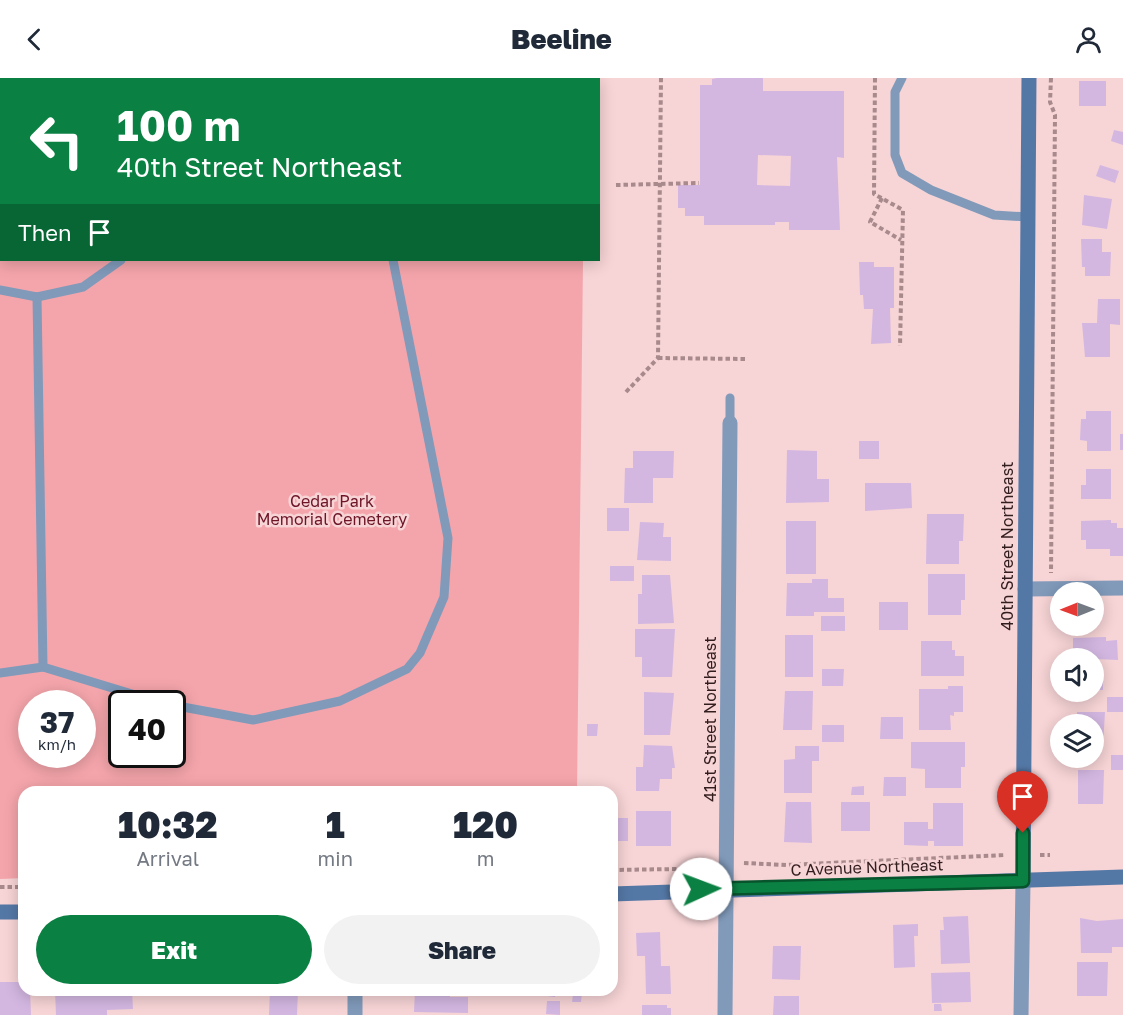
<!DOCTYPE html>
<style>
body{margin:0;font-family:"Golos Text",sans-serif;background:#f2f2f3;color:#1f2937;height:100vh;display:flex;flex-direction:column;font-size:22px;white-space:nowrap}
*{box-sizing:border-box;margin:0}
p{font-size:20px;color:#747a83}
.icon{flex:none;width:33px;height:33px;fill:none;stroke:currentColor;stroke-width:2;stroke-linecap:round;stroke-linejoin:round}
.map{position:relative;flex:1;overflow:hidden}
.side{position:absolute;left:18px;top:708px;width:600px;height:210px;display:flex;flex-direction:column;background:#fff;border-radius:18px;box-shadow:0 3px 15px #0003}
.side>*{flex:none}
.hud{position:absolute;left:0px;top:0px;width:600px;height:183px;box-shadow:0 3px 15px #0003;background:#0b8043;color:#fff;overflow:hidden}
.needle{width:39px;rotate:269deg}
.fabs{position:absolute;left:1050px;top:504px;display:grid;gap:12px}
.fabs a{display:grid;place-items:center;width:54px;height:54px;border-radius:50%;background:#fff;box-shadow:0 3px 15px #0003;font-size:30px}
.speed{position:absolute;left:18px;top:612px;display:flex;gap:12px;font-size:30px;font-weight:700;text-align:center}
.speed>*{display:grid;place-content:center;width:78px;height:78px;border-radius:50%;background:#fff;box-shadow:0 3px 15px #0003;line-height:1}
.speed small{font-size:15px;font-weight:400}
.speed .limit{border:3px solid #111;border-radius:9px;background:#fff;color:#111}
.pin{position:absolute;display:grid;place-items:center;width:51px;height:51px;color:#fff;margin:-62px -26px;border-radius:50% 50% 50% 0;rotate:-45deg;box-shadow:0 0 6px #0007}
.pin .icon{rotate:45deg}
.me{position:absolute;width:66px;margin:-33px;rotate:88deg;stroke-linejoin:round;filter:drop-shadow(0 0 4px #0008)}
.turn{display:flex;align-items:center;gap:21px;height:126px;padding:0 18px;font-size:27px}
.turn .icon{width:78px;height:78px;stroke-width:2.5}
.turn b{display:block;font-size:42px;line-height:51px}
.then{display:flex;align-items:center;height:57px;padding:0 18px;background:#0003;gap:12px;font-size:22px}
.eta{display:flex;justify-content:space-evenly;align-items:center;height:102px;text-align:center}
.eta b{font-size:36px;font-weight:800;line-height:42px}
.action{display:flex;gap:12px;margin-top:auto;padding:12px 18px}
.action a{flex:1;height:69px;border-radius:36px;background:#0b8043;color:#fff;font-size:24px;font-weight:800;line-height:69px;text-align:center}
.action a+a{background:#f2f2f3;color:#1f2937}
header{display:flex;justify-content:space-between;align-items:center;height:78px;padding:0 18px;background:#fff;font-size:27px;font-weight:800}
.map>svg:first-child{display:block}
.green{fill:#f4a5ab;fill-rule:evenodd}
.building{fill:#d3b7e1;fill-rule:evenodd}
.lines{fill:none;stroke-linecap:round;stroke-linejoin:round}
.path{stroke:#a88a8c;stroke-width:4;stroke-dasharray:4.5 3;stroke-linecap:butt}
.lane{stroke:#819aba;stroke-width:9}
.street{stroke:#819aba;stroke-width:15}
.secondary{stroke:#5478a6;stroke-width:15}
.route-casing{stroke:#07532c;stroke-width:15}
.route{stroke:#0b8043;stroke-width:10}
.labels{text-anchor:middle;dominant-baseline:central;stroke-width:5;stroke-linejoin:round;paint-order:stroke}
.park-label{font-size:16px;fill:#6d1427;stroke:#f7d4d6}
.street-label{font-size:16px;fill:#331e1f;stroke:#f7d4d6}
</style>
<header><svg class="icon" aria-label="back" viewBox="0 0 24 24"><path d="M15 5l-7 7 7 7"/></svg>Beeline<svg class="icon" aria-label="person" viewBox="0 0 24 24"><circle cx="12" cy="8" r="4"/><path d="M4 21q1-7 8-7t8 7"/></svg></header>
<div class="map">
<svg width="1123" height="937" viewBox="0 0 1123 937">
<rect width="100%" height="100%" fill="#f7d4d6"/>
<path class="green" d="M0 0H584L2 2V182H583L577 714H24V800L0 801ZM32 626H82V676H32ZM122 626H172V676H122Z"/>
<g class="building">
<path d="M717 0H763V13H844V80L837 79 840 152H789V144H775V147H704V138H685V130H678V107H700V7H712V1ZM758 77 791 78 790 108 757 107Z"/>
<rect x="1079" y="3" width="27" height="25"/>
<path d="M1114 52 1123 54V67L1111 63Z"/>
<path d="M1100 87 1119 93 1115 105 1096 98Z"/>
<path d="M1084 117 1112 121 1107 151 1082 147Z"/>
<path d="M1081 161H1102V174H1111L1110 198H1085V189H1082Z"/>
<path d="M859 184H874V189H894V230H890L891 265 871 266 873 231H864L863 217H860Z"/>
<path d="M1098 221H1120V247L1110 246V279H1085L1082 245H1097Z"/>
<path d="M1086 333H1111V373H1087V363L1080 362 1081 341H1086Z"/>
<rect x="1120" y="356" width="3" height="16"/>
<rect x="859" y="363" width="20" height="18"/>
<path d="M787 372 817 373V401H829V424L786 425Z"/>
<path d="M633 373H674L673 400H653V425H624L625 390H633Z"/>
<path d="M1086 391H1111V421H1081V407H1086Z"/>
<path d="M865 405H911L912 430 865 433Z"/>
<rect x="607" y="430" width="22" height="23"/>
<path d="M927 436H964L963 463H959V486H926Z"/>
<path d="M1111 442V445H1117V450H1123V478H1110V471H1086V462H1081V443Z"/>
<rect x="786" y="443" width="30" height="53"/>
<path d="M640 444 664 445 663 459H671V483L637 482Z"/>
<rect x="610" y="488" width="24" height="15"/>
<path d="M928 496H965V522H961V537H928Z"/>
<path d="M642 497H670L674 545 638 546V516H642Z"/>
<path d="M812 501H828V520H844V534H814V538H786L787 505H812Z"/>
<rect x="879" y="524" width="29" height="28"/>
<rect x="821" y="538" width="24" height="15"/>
<path d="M635 551H675L672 599H642V579H635Z"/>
<rect x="785" y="557" width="28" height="42"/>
<path d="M1106 559V563L1117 562 1118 582 1073 580V560Z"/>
<path d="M921 563H952V572H955V578H964V598H921Z"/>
<path d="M822 591H844L843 608H822Z"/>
<rect x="1094" y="593" width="9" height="19"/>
<path d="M948 608H963V634H954V638L950 637 951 652H919V611H948Z"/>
<path d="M785 613H813L812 652H783Z"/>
<path d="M644 614 674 615 670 657H644Z"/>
<rect x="1107" y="619" width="16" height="15"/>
<path d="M1077 634H1105L1103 668H1094V646H1077Z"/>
<path d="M881 639H903V661H880Z"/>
<path d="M587 646H598L597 658H587Z"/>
<rect x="822" y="647" width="22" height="17"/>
<path d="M911 664H965V689H961V710H925V691L911 690Z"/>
<path d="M644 667 672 668 675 690H672V701H660L659 713H636V689H643Z"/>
<path d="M795 668H819V683H812V715H784V682L795 681Z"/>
<rect x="1111" y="677" width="12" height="15"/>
<path d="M1078 692H1104L1103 726H1078Z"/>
<path d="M884 699H906V718H883Z"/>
<path d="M864 708V717H851L852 709Z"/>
<path d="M786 724H811L812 765 784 764Z"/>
<rect x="841" y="724" width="29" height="29"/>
<path d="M933 725H963V768H934V763H928V768L904 767V744H928V751H933Z"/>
<rect x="636" y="733" width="35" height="35"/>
<rect x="612" y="740" width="16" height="23"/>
<path d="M968 838 970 885 941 886 940 852H944L943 839Z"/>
<path d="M1080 840 1097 843 1123 841V869H1112V875H1081Z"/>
<path d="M918 846V858H914L915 889 894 890 893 847Z"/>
<path d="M660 854 661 888H670L671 916H646L645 878H637L636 855Z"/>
<path d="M773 868H801L800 902 772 901Z"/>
<path d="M1077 884H1108L1107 918H1077Z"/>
<path d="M970 894 971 924 932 925 931 895Z"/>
<path d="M0 904H24V912H30L31 937H0Z"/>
<path d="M55 912H132L133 931 107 932V937H56Z"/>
<path d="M270 912H298L297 937H269Z"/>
<path d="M415 912H450V919H468V935L414 934Z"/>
<path d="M548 912H555V919L547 918Z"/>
<path d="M582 915 581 924H572L573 916Z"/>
<path d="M774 918H799V937H773Z"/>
<path d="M547 923H560V937L546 936Z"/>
<path d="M934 926H941L942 933H934Z"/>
<path d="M642 927H667V930H671V937H642Z"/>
</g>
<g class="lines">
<g class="path">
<path d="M875 0 874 116 903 132 900 268"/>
<path d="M1051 0 1050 24 1055 37 1051 495"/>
<path d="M616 107 699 105"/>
<path d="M882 120 870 144 901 162"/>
<path d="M658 280 745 281"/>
<path d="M626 314 658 280 661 0"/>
<path d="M1040 777H1050"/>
<path d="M744 785 786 787 1006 777"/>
<path d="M612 792 678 791 709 786"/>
<path d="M0 809H24"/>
</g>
<g class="lane">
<path d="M82 0 84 2"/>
<path d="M902 0 895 14V77L902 95 931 112 994 137 1028 139"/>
<path d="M396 2 397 0"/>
<path d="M0 212 37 219 83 209 121 182"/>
<path d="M37 219 43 589"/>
<path d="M730 320V345"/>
<path d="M0 595 43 589 165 626"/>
<path d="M172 627 253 642 340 623 407 591 420 575 444 519 448 460 393 182"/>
</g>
<g class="street">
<path d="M1025 511 1123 510"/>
<path d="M355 937V912"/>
<path d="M725 937 730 345"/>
<path d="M1021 937 1023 803"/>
</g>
<g class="secondary">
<path d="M1023 803 1029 0"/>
<path d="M612 816 1123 799"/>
<path d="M0 834H24"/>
</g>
</g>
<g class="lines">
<g class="route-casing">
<path id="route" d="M701 811 1023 803V755"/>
</g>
<use href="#route" class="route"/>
</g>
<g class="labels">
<g class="park-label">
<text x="332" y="423">Cedar Park<tspan x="332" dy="18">Memorial Cemetery</tspan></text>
</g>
<g class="street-label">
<text transform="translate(1007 468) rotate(-90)">40th Street Northeast</text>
<text transform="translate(710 641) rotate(-90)">41st Street Northeast</text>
<text transform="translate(867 789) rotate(-2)">C Avenue Northeast</text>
</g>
</g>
</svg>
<div class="fabs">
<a><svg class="needle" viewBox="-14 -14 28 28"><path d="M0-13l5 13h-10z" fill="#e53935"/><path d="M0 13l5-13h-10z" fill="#747a83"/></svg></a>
<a><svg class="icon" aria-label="sound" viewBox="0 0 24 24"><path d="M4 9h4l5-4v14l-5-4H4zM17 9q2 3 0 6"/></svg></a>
<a><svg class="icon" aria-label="layers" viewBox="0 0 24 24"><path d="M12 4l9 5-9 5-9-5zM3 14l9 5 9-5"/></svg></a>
</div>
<div class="speed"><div>37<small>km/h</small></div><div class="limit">40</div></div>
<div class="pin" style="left:1023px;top:755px;background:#d93025"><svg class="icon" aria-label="arrive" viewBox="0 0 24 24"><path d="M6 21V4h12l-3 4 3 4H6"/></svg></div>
<svg class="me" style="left:701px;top:811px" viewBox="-20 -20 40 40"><circle r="19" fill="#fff"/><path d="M0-13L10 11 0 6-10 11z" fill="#0b8043"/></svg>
<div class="hud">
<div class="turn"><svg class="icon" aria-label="left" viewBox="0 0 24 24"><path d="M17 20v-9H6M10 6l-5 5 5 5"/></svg><div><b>100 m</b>40th Street Northeast</div></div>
<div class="then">Then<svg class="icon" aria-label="arrive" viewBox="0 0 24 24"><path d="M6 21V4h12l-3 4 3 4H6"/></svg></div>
</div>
<section class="side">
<div class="eta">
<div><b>10:32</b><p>Arrival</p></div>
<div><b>1</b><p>min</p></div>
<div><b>120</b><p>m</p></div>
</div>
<div class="action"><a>Exit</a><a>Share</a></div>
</section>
</div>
